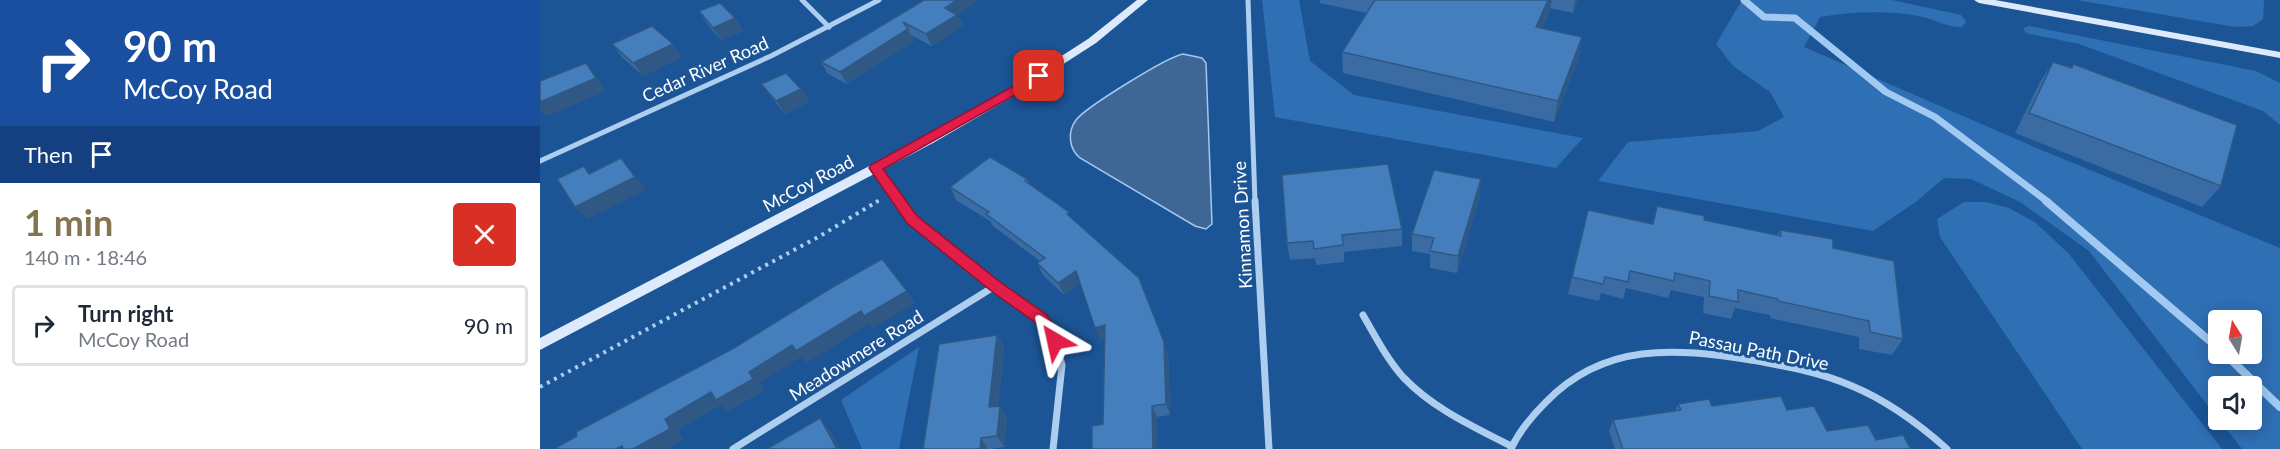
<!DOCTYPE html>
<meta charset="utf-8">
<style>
body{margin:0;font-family:Lato,sans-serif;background:#f6f6f7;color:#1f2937;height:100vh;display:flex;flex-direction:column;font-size:22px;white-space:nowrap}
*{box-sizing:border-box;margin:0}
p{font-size:20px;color:#747a83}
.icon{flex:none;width:33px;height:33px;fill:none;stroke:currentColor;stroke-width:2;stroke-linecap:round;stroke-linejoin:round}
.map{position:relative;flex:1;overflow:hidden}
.details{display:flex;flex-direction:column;background:#fff;width:540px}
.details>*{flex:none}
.top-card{background:#1a4fa0;color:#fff;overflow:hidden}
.needle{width:39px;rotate:349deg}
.fabs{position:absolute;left:1668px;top:310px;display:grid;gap:12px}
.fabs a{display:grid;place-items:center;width:54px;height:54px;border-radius:6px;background:#fff;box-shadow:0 3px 15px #0003;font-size:30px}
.pin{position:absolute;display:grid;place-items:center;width:51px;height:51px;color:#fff;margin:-26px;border-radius:12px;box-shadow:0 3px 9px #0006}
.me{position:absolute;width:66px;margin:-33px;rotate:324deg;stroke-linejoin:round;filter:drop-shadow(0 0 4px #0008)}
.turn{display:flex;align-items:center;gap:21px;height:126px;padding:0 24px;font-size:27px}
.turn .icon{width:78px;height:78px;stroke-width:2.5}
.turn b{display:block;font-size:42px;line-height:51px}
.then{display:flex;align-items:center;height:57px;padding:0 24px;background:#0003;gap:12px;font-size:22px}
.round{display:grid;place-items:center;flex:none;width:63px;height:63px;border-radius:6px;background:#f6f6f7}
.summary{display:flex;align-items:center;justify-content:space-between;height:102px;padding:0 24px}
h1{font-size:36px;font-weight:700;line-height:45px;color:#84744f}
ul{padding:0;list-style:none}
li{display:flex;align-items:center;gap:18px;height:81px;margin:0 12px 9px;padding:0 12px;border:3px solid #e0e1e3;border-radius:6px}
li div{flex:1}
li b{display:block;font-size:22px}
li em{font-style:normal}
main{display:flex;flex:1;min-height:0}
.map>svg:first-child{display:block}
.green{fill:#2f6fb4;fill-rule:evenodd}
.water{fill:#3e6796;stroke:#a1c9f2;stroke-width:1.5}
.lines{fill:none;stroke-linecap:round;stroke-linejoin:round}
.stream-far1{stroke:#a1c9f2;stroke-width:7}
.stream{stroke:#a1c9f2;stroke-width:8}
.path-far1{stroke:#aecef0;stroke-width:3;stroke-dasharray:3 4;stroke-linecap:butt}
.path{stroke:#aecef0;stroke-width:4;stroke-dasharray:3 5;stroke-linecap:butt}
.street-far1{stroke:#aecef0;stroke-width:5}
.street{stroke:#aecef0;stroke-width:7}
.secondary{fill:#dceafb;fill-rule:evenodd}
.wall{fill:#3a6ca3}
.shaded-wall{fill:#305884}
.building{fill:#447ebd;stroke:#305884;stroke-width:1.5}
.route{fill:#e11d48;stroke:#92132f;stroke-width:1.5}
.labels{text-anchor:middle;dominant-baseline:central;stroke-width:6;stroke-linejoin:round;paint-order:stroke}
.street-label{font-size:18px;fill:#fff;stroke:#1b5596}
</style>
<main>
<section class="details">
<div class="top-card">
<div class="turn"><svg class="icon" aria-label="right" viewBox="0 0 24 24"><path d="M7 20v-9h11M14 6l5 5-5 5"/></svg><div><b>90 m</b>McCoy Road</div></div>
<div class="then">Then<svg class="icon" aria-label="arrive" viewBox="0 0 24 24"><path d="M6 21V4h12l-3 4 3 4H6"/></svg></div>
</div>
<div class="summary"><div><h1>1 min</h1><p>140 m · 18:46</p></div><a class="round" style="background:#d93025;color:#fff"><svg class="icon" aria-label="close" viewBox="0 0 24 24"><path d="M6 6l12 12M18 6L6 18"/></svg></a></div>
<ul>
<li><svg class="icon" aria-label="right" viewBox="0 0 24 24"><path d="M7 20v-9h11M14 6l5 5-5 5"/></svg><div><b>Turn right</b><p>McCoy Road</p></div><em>90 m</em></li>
</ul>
</section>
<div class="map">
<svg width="1740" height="449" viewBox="0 0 1740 449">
<rect width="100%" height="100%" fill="#1b5596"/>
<g class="green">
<path d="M722 0H759L770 61 814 95 1043 138 1016 168 735 117Z"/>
<path d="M1202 0H1352L1421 15 1426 22 1422 27C1407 28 1393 18 1378 16 1347 10 1311 12 1280 17L1264 47 1499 149 1740 248V449H1702L1679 420H1712V387H1678V419L1549 251 1480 202 1431 179 1404 178 1377 201 1333 231 1058 181 1088 142 1218 131 1244 117 1230 92 1193 66 1176 44ZM1678 321H1712V354H1678Z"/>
<path d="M1537 0H1724L1723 19 1713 26 1695 27Z"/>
<path d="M1489 26 1716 71 1740 83V125L1723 111 1539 44 1486 33 1483 28Z"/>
<path d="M1424 202H1446L1469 208 1496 223 1529 254 1682 449H1542L1400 237 1397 219Z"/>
<path d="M379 347 359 449H322L301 400Z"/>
</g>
<path class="water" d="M643 54 662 58 666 63 672 224 666 229 655 226 540 158C529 149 527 132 536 120 546 107 627 57 643 54Z"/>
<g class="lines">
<path class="stream-far1" d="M1204 0 1224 17 1255 18 1346 92 1395 117 1508 202"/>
<g class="stream">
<path d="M1506 201 1678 348"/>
<path d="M1685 354 1740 407"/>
</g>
<path class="path-far1" d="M336 202 341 199"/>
<path class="path" d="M0 387 280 236 338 201"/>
<g class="street-far1">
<path d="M262 0 289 27"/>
<path d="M708 0 715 202"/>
<path d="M0 161 231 56 339 0"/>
<path d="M335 168 359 202"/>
</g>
<g class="street">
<path d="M358 201 372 220 455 286 501 319 515 341 522 365 513 449"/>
<path d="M715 201 729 449"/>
<path d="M823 315C835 336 847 359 863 377 892 408 934 427 971 446"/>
<path d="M193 449 455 286"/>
<path d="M971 449C979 431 992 416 1006 402 1064 342 1135 348 1211 360 1245 366 1280 372 1312 386 1348 401 1379 424 1407 449"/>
</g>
<g class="secondary">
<path d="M597 0H608L556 43 472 97 393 143 0 350V338L385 137 464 93 548 39Z"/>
<path d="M1434 0H1455L1740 52V58L1439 3Z"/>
</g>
</g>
<g class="wall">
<path d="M384 0 418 15 423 26 392 46 371 35 374 41 307 84 288 74 281 62Z"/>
<path d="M780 0H1038L1033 13 1010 8 1002 28 1039 58 1014 122 803 73 802 52 827 13 780 3Z"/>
<path d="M159 11 195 18 203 31 181 40 167 24Z"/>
<path d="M72 44 142 57 103 76 82 57Z"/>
<path d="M1513 62 1531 68 1533 64 1681 186 1662 207 1475 133 1500 82Z"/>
<path d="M221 84 261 89 269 102 245 114 230 96Z"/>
<path d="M742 175 862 229V246L804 252V262L776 265 775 258 750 260 747 243Z"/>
<path d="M487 179 489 184 532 218 628 354 630 415 563 424 565 338 560 340 540 284 524 295 503 275 497 263 500 261 453 226 450 221 416 200 410 187Z"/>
<path d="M940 196 917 273 890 268V254L872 251V234Z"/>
<path d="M1117 206 1164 220 1237 235 1240 230 1293 248 1363 339 1352 355 1319 349V337L1230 318V315L1195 308 1191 319 1163 313 1164 297 1131 290 1128 298 1086 288 1083 299 1061 293 1059 301 1028 294 1032 277 1112 224Z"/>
<path d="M457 335 464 347 458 406H460L467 417 464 447 450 449H383Z"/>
<path d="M1138 404 1247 410 1287 431 1336 440 1371 449H1075L1069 431 1073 420 1135 411Z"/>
</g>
<g class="shaded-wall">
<path d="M417 0H439L418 15 423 26 392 46 386 34 405 8Z"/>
<path d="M1008 0H1012L1010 8 993 48 996 27Z"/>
<path d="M1035 0H1038L1033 13Z"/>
<path d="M195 18 203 31 181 40 173 28Z"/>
<path d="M368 29 374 41 307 84 300 72Z"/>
<path d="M1042 37 1039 58 1014 122 1018 101Z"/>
<path d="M133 44 142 57 103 76 93 63Z"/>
<path d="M46 63 56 76 66 91 7 116 0 109V102Z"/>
<path d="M261 89 269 102 245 114 236 101Z"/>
<path d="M81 158 92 171 106 190 48 219 35 207Z"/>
<path d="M941 179 940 196 917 273 918 256Z"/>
<path d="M536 271 542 283 524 295 518 283Z"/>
<path d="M367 291 375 303 333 328 324 316Z"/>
<path d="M321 311 330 323 267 363 261 357 220 383 225 390 188 412 181 405 138 430 143 440 127 449H93L125 419 209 372 252 345Z"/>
<path d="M565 325 570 336 560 340 555 328Z"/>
<path d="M457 335 464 347 457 419 449 407Z"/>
<path d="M624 342 628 354 630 415 626 404Z"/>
<path d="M460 406 467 417 464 447 457 436Z"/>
<path d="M612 406 617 417V449H613Z"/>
<path d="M280 418 290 430 301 449H297Z"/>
<path d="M441 438 448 449H440Z"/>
</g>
<g class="building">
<path d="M384 0H417L405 8 417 15 386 34 363 22 368 29 300 72 281 62Z"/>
<path d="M835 0H1008L996 27 1042 37 1018 101 802 52Z"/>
<path d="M180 3 195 18 173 28 159 11Z"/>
<path d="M112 26 133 44 93 63 72 44Z"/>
<path d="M1513 62 1532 68 1533 64 1697 125 1681 186 1489 113Z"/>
<path d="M46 63 56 78 0 102V81Z"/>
<path d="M246 73 261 89 236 101 221 84Z"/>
<path d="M450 157 487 179 485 181 529 212 527 214 599 278 624 342 626 404 612 406 613 449H552V426L563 424 565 325 555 328 536 271 518 283 497 263 505 258 446 214 449 212 410 187Z"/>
<path d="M81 158 95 177 35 207 17 179 44 166 49 174Z"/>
<path d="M848 164 862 229 802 235 803 245 774 249 773 241 747 243 742 175Z"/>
<path d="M894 170 941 179 918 256 890 251 894 238 872 234Z"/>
<path d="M1117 206 1165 216 1164 220 1241 236 1240 230 1293 239V248L1354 261 1363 339 1330 332 1329 321 1238 301V299L1198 290V302L1169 296 1170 281 1135 273 1134 281 1090 271 1088 282 1065 277 1063 284 1032 277 1048 210 1113 224Z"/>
<path d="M342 259 367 291 324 316 321 311 256 351 252 345 209 372 213 379 176 400 171 392 125 419 130 429 93 449H83L82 446 76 449H14L37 436 36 432 194 348 291 288Z"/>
<path d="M457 335 449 407 460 406 457 436 441 438 440 449H383L399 344Z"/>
<path d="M1241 396 1247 410 1274 406 1287 431 1328 425 1336 440 1363 435 1371 449H1083L1073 420 1141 410 1138 404 1169 399 1172 406Z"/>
<path d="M280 418 297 449H227Z"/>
</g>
<path class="route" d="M499 72 505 76 503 79 343 169 377 216 460 282 507 315 523 341 521 345 515 347 510 345 496 323 450 290 367 223 329 168 331 165Z"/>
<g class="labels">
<g class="street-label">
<text transform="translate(165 69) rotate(-24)">Cedar River Road</text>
<text transform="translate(268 183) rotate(-28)">McCoy Road</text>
<text transform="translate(702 225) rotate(-93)">Kinnamon Drive</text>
<text transform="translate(1219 350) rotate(11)">Passau Path Drive</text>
<text transform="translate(316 355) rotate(-32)">Meadowmere Road</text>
</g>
</g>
</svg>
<div class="fabs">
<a><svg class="needle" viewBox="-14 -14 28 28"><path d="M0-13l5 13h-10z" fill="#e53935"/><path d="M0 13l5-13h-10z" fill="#747a83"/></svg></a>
<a><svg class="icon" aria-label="sound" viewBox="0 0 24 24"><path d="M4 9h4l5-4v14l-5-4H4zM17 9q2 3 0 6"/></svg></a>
</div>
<div class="pin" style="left:499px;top:76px;background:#d93025"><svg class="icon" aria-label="arrive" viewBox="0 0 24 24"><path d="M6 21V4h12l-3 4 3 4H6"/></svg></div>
<svg class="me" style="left:515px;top:341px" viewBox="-20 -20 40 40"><path d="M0-17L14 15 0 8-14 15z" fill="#e11d48" stroke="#fff" stroke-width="4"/></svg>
</div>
</main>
